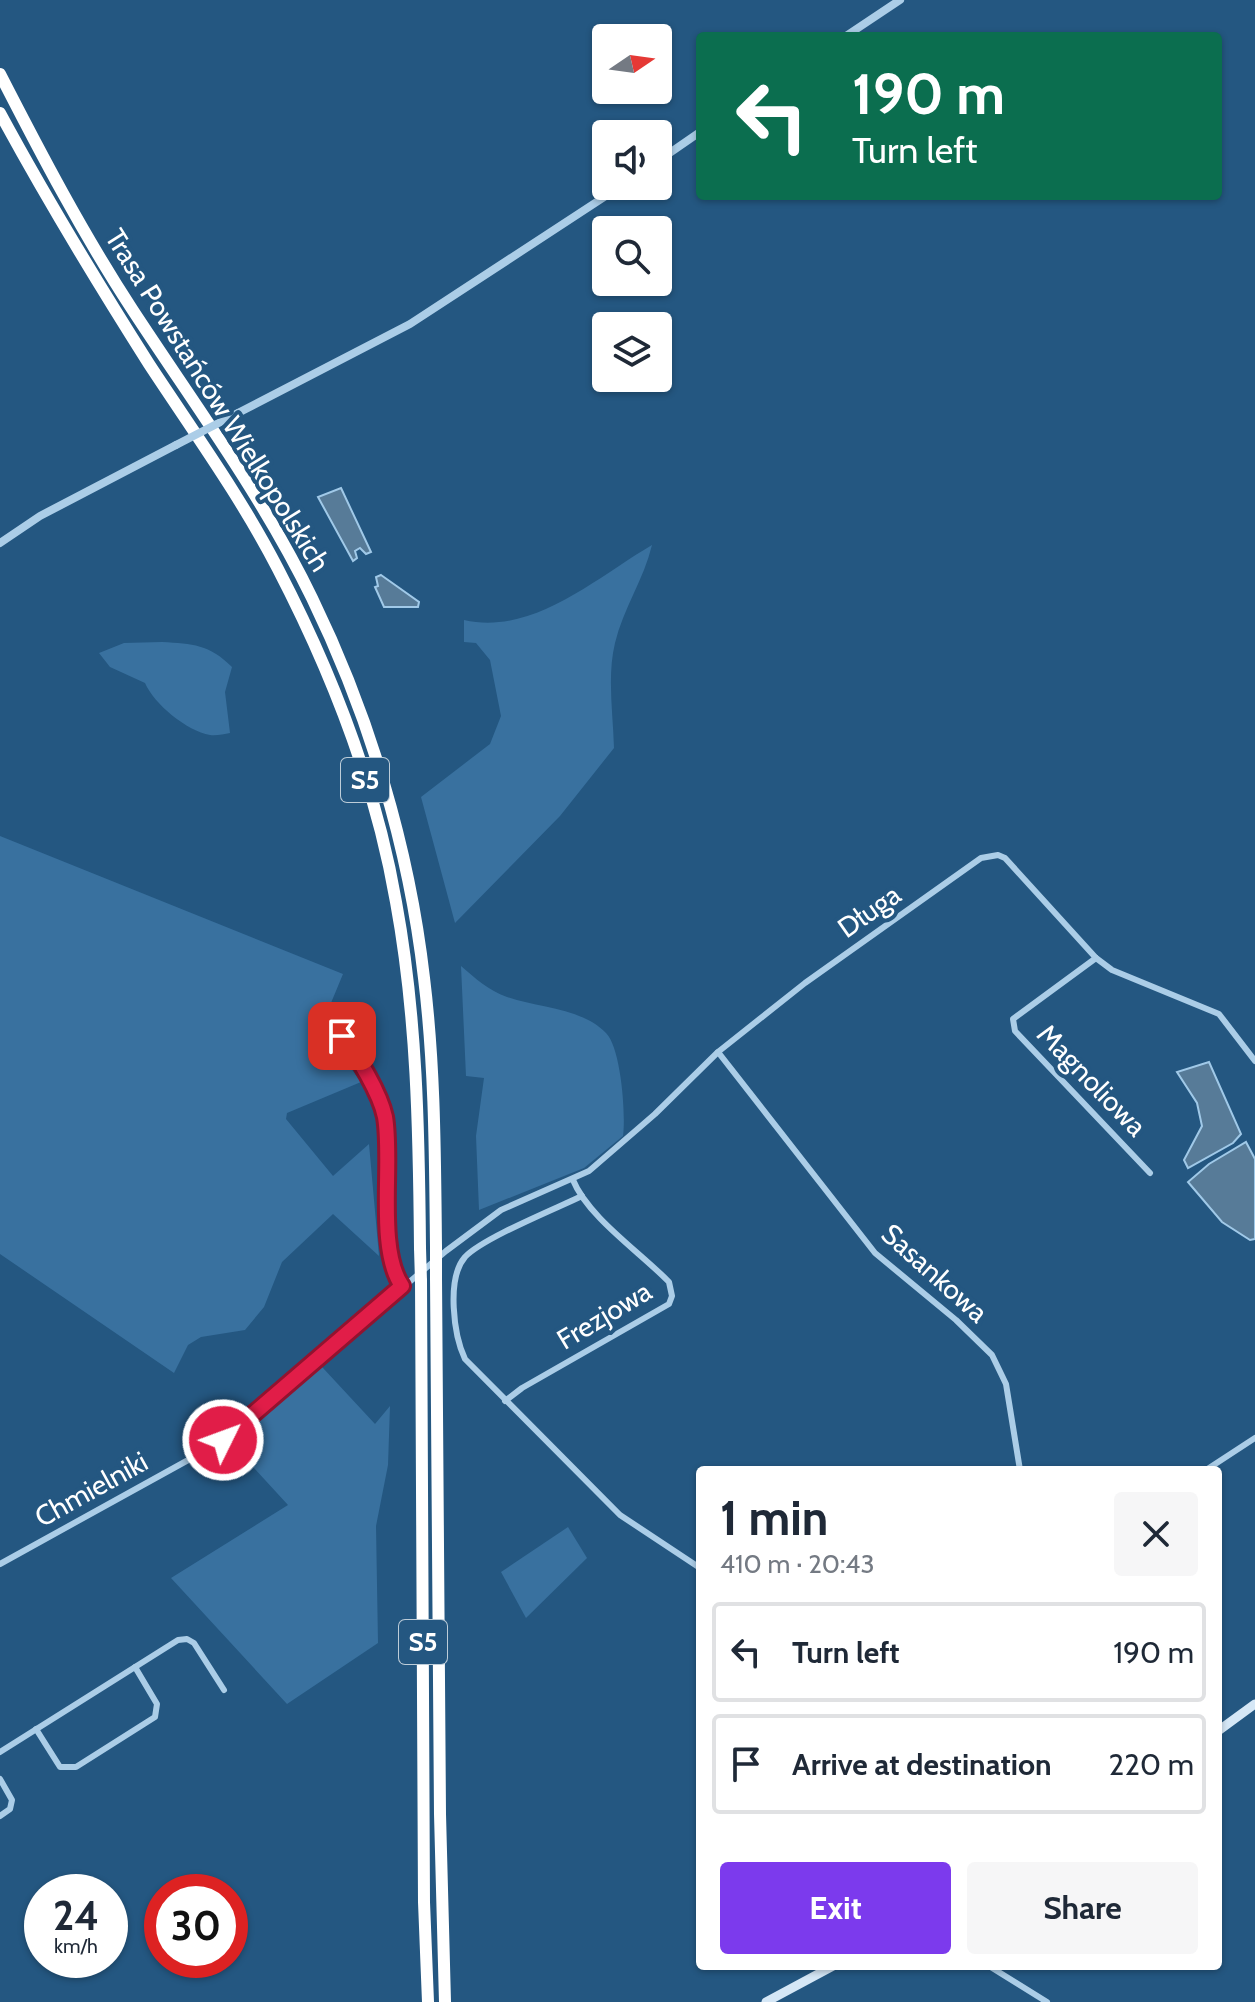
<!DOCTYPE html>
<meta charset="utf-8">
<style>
body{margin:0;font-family:Cabin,sans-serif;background:#f6f6f7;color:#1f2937;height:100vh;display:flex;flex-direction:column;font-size:30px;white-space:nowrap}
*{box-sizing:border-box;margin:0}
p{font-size:26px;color:#747a83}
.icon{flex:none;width:44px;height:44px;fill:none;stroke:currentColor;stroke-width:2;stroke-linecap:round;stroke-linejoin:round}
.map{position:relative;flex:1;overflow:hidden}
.sheet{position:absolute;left:696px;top:1466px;width:526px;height:504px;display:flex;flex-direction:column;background:#fff;border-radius:8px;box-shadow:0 2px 6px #0004}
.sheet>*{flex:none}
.top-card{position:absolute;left:696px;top:32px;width:526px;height:168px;border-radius:8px;box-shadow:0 2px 6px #0004;background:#0b6e4f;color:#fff;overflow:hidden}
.needle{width:52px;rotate:77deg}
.tools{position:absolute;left:592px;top:24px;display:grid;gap:16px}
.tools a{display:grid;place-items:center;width:80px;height:80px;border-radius:8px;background:#fff;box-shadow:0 2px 6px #0004;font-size:40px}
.speed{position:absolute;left:24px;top:1874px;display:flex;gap:16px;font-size:40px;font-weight:700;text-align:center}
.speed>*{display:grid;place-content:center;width:104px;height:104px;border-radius:50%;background:#fff;box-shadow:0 2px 6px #0004;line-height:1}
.speed small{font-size:20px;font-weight:400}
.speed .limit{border:12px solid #d22;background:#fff;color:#111}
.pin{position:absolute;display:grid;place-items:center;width:68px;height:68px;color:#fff;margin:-34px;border-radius:16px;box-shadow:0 4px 12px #0006}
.me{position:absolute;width:88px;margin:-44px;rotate:48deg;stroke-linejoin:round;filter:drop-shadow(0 0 6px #0008)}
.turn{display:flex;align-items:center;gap:28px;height:168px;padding:0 24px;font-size:36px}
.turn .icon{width:104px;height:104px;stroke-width:2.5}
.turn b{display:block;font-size:56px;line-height:68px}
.round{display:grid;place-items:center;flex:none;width:84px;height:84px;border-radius:8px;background:#f6f6f7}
.headline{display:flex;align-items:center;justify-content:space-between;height:136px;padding:0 24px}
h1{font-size:48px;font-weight:800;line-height:60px}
.primary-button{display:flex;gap:16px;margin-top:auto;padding:16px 24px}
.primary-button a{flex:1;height:92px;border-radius:8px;background:#7c3aed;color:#fff;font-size:32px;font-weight:800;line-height:92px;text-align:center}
.primary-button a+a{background:#f6f6f7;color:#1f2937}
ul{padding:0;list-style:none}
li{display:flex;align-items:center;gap:24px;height:100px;margin:0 16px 12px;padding:0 8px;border:4px solid #e0e1e3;border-radius:8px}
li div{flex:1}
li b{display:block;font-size:30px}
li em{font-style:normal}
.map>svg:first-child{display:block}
.green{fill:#39719f}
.water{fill:#577b98;stroke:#a0c9e8;stroke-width:2}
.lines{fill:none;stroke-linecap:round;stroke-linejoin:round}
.minor{stroke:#abcde7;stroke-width:6}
.tertiary{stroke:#abcde7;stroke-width:8}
.secondary{stroke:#d5e7f6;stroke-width:9}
.motorway{stroke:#fff;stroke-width:12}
.tertiary-bridge{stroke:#abcde7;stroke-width:8}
.motorway-bridge{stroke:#fff;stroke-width:12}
.route-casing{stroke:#92132f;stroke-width:20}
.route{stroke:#e11d48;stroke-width:14}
.labels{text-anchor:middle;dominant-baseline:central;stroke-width:8;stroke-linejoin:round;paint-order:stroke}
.shield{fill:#245781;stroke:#bdcdd9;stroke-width:2}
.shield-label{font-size:26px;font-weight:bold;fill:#fff}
.street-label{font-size:28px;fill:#fff;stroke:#245781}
</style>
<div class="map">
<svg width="1255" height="2002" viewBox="0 0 1255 2002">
<rect width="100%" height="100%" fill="#245781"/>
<g class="green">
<path d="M652 545C644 579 623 609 615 643 607 676 613 713 614 748L560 816 455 923 421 797 490 744 501 716 490 660 476 643 464 642V620C533 636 597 577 652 545Z"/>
<path d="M162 642C193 644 209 644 232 667L225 692 230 733C224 734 216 736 210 735 187 731 154 704 145 683L110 667 99 653 124 643Z"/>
<path d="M0 836 343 974 321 1027 361 1082 287 1113 286 1119 333 1176 369 1144 379 1256 333 1214 282 1262 264 1307 245 1330 201 1337 188 1345 174 1373 0 1254Z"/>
<path d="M461 966C476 979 488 990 507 997 538 1008 582 1008 606 1033 621 1048 626 1115 623 1136L584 1168 479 1210 476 1136 484 1078 466 1076Z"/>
<path d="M310 1354 375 1424 390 1406 388 1465 376 1526 378 1643 287 1704 171 1578 288 1505 232 1444 218 1434Z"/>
<path d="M568 1527 587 1558 526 1618 501 1572Z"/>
</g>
<g class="water">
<path d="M341 488 371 552 366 554 360 548 355 551 357 558 353 561 318 497Z"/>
<path d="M381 575 419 602 418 607H384L375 587 378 586 376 577Z"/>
<path d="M1209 1062 1241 1134 1233 1143 1188 1168 1184 1160 1202 1126 1197 1103 1177 1072Z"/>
<path d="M1246 1142 1255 1159V1239L1250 1240 1222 1222 1188 1182 1209 1164Z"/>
</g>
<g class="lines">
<g class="minor">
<path d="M1096 958 1013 1019 1015 1031 1150 1173"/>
<path d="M329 1020C350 1046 374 1078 383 1110 398 1160 373 1242 402 1286"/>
<path d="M718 1052 875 1253 956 1320 992 1355 1006 1384 1020 1470"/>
<path d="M582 1196C555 1209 483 1238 465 1257 446 1279 454 1336 465 1359L620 1515 700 1568"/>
<path d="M505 1401 522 1388 669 1304 672 1296 669 1282C640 1252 588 1217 573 1180"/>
<path d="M1206 1470 1255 1438"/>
<path d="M0 1564 219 1443 446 1251 501 1210 589 1171 655 1114 718 1052 805 983 981 858 998 855 1005 858 1096 958 1112 970 1219 1014 1255 1061"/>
<path d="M36 1729 60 1767H76L155 1717 157 1704 135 1667"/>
<path d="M0 1752 178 1640 187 1639 194 1643 224 1690"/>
<path d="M0 1779 12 1800 10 1809 0 1816"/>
<path d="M989 1966 1047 2002"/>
</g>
<g class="tertiary">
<path d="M846 36 900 0"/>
<path d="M658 161 700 132"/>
<path d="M238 413 410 324 621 186"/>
<path d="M0 543 40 516 176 445"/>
</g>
<g class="secondary">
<path d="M1218 1731 1255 1704"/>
<path d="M766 2002 833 1966"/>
</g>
<g class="motorway">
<path d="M0 74C41 154 83 234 132 309 194 404 262 495 312 598 369 715 409 847 424 978 435 1067 435 1157 436 1247"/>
<path d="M0 113C46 198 97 282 149 364 193 431 241 497 278 569 332 673 376 786 396 902 417 1016 419 1132 420 1248"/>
<path d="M436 1278 440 1814 445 2002"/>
<path d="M421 1281 424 1902 428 2002"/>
</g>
<path class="tertiary-bridge" d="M176 445 238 413"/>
<g class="motorway-bridge">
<path d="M436 1247V1278"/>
<path d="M420 1248 421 1281"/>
</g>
</g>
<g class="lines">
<g class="route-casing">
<path id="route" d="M223 1440 402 1286C376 1248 393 1163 385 1117 380 1093 357 1055 342 1036"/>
</g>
<use href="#route" class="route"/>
</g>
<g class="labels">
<g class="shield">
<rect x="341" y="758" width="48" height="44" rx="6"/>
<rect x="399" y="1620" width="48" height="44" rx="6"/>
</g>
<g class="shield-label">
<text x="365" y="780">S5</text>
<text x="423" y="1642">S5</text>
</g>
<g class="street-label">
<text transform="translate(218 400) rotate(58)">Trasa Powstańców Wielkopolskich</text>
<text transform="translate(869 911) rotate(-35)">Długa</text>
<text transform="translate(1092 1080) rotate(46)">Magnoliowa</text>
<text transform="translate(935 1273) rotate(42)">Sasankowa</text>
<text transform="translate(604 1315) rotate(-31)">Frezjowa</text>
<text transform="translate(91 1489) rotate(-29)">Chmielniki</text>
</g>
</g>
</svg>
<div class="tools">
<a><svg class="needle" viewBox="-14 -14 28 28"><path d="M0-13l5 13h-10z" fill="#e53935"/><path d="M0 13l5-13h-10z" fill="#747a83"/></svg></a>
<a><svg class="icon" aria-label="sound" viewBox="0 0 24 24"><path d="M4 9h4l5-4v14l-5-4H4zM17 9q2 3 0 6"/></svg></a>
<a><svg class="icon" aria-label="search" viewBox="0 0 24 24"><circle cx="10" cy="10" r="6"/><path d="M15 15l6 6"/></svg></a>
<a><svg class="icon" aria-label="layers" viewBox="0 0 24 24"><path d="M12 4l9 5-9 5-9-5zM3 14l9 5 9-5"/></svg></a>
</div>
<div class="speed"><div>24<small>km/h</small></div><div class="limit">30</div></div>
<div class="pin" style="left:342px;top:1036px;background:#d93025"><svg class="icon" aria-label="arrive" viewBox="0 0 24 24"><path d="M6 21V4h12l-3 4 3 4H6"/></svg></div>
<svg class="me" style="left:223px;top:1440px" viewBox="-20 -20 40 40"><circle r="17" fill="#e11d48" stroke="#fff" stroke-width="3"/><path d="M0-11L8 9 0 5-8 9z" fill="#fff"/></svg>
<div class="top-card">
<div class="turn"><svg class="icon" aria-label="left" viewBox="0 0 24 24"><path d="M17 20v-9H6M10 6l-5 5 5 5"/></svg><div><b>190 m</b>Turn left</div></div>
</div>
<section class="sheet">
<div class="headline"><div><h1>1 min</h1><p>410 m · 20:43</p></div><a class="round"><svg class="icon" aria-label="close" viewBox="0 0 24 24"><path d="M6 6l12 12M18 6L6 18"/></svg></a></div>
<ul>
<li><svg class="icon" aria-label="left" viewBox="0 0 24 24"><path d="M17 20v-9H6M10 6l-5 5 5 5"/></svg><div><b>Turn left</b></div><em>190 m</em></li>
<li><svg class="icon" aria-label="arrive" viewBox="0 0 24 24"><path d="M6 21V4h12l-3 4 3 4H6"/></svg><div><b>Arrive at destination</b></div><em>220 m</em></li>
</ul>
<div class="primary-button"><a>Exit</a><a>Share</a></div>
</section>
</div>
